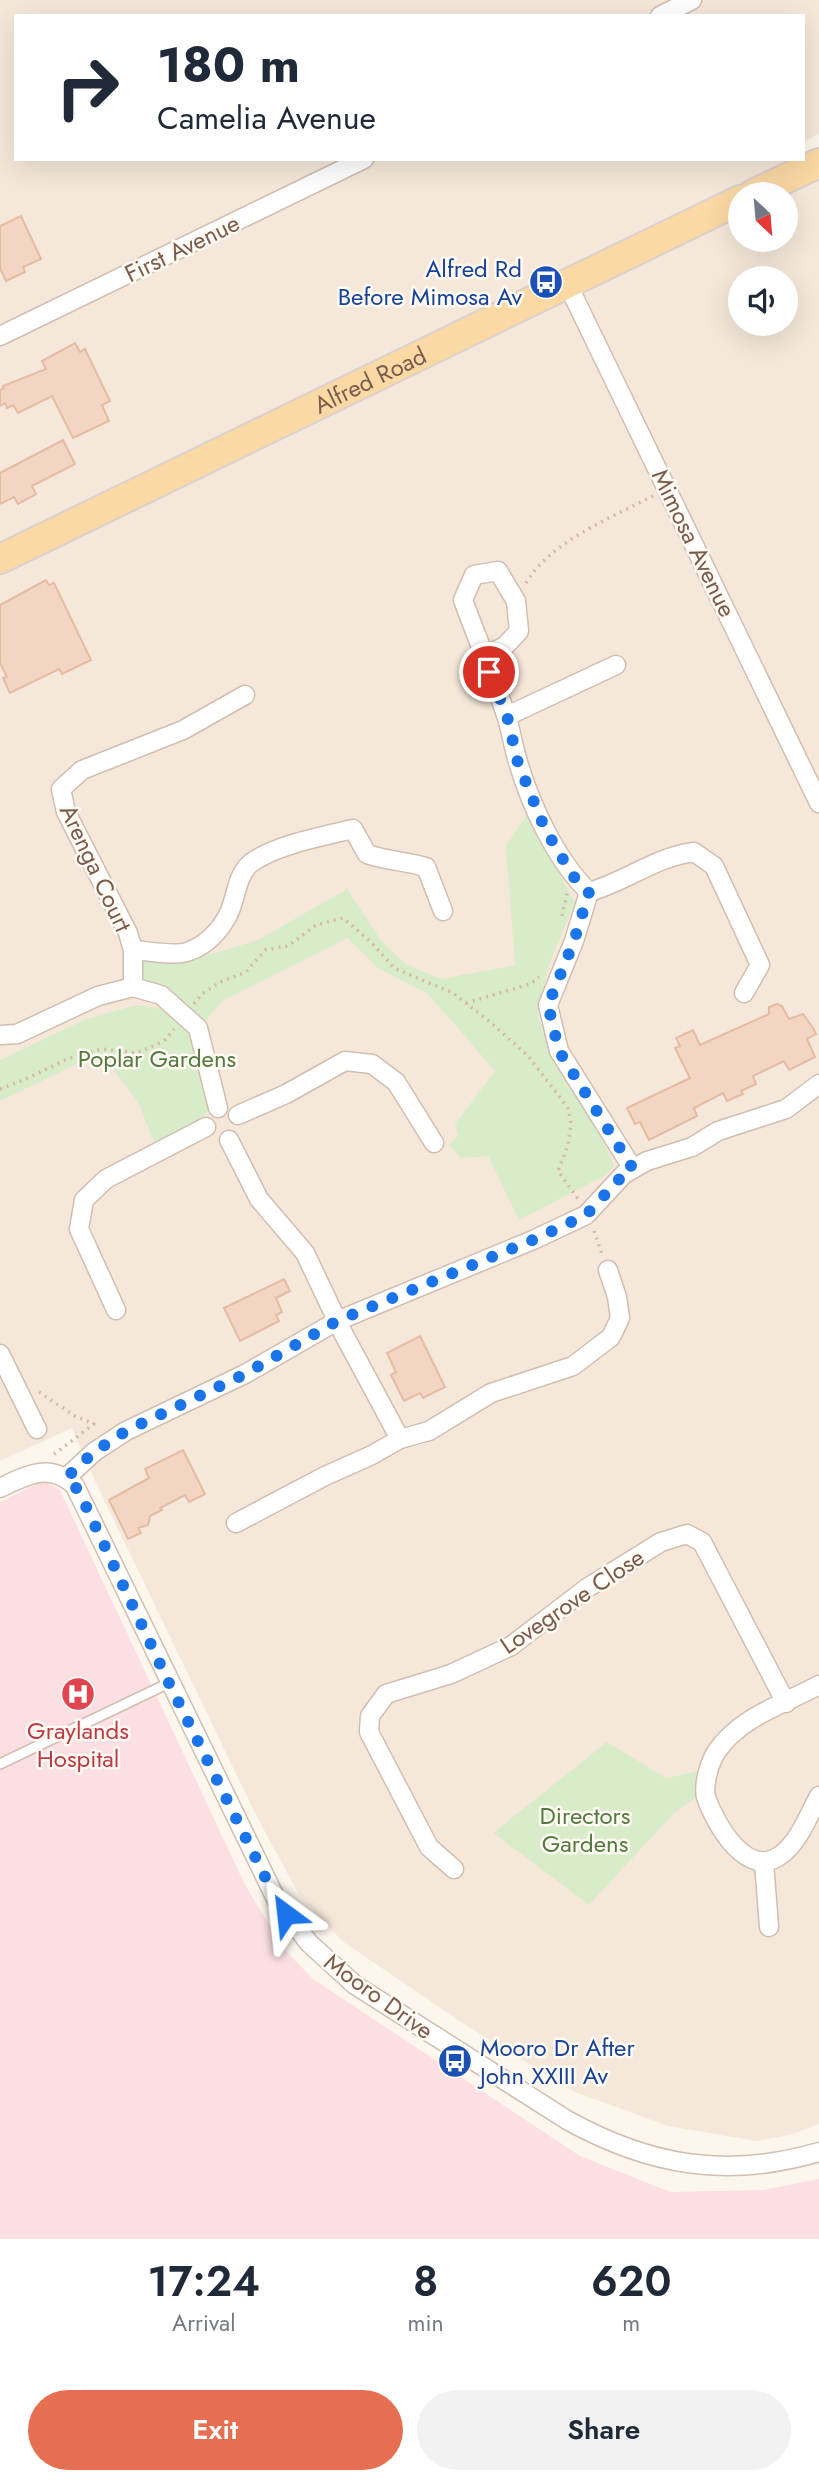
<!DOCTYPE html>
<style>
body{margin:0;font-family:Jost,sans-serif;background:#f2f2f3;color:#1f2937;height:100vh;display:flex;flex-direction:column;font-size:26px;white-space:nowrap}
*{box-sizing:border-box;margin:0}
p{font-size:23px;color:#747a83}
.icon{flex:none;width:38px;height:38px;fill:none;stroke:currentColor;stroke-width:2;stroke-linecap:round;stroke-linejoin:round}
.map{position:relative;height:2239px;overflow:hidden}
.side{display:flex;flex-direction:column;background:#fff;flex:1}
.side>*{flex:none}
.banner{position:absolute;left:14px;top:14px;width:791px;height:147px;border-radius:0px;box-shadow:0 7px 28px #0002;background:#fff;color:#1f2937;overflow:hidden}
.needle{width:46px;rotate:154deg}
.controls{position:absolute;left:728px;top:182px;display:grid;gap:14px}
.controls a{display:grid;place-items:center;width:70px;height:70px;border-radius:50%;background:#fff;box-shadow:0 7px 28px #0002;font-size:35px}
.pin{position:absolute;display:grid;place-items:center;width:60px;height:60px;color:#fff;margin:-30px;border:4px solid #fff;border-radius:50%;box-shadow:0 2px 7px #0007}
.me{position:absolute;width:77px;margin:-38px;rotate:330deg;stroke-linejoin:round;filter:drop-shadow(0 0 5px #0008)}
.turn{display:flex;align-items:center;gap:24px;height:147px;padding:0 28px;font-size:32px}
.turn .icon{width:91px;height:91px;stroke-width:2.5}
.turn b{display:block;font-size:49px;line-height:60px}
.eta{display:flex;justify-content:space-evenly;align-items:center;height:119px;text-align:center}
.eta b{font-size:42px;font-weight:600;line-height:49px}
.cta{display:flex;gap:14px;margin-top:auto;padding:14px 28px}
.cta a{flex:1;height:80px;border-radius:42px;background:#e76f51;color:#fff;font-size:28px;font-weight:600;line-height:80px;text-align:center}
.cta a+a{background:#f2f2f3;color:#1f2937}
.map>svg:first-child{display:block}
.residential{fill:#f5e8da;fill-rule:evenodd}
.medical{fill:#fbdfe3}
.green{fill:#d8ecc9}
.building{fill:#f3d5c3;stroke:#e6bba3;stroke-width:2}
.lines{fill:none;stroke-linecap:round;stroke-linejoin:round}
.service-casing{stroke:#d1beb0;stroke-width:12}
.minor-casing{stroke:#d1beb0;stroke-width:21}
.primary-casing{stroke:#dad1cd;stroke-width:32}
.path{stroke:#d9b8a5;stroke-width:3.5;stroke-dasharray:2 5;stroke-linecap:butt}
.service{stroke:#fff;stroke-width:9}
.minor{stroke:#fff;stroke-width:18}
.primary{stroke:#fbd9a5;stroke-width:28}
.route{stroke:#1a73e8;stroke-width:12;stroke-dasharray:0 21.6}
.labels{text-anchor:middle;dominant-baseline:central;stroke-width:5;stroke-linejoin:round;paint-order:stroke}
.street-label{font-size:24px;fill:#7a5c4d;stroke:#fffaf3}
.transit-label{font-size:24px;fill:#164399;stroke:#fffaf3;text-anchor:end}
.park-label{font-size:24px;fill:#537a41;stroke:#fffaf3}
.health-label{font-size:24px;fill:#be3a42;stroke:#fffaf3}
</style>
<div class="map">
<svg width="819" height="2239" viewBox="0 0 819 2239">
<rect width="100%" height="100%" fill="#fdf6ec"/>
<path class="residential" d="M0 0H819V134L803 142V16H16V159H803V147L819 179V2124L790 2135 756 2141 668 2126 575 2092 467 2026 342 1941 299 1895 254 1811 96 1483 72 1428 0 1461ZM740 194H786V240H740ZM740 278H786V324H740Z"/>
<path class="medical" d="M43 1481 60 1490 245 1885 284 1949 313 1979 580 2156 670 2192 763 2190 819 2179V2239H0V1502Z"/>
<g class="green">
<path d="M527 814 575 902 549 965 538 1014 549 1049 598 1127 614 1166 606 1175 519 1220 488 1156 461 1158 449 1145 458 1136 455 1124 495 1071 428 994 378 968 348 938 222 1001 205 1021 170 991 140 983 141 958 186 962 258 940 347 889 382 942 406 964 441 979 515 965 506 846Z"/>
<path d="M136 1005 165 1009 192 1032 216 1100 199 1123 154 1142 139 1104 108 1062H81L0 1101V1060L86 1019Z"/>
<path d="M607 1742 666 1778 699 1771 697 1797 675 1812 589 1905 493 1833Z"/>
</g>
<g class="building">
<path d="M21 216 41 259 23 267 25 272 6 281 0 268V226Z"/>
<path d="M75 343 80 352 85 349 110 401 102 405 109 421 73 438 52 396 18 413 13 405 7 408 5 403 0 406V390L4 388 3 386 46 369 42 361Z"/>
<path d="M63 440 75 464 32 486 36 494 18 504 14 497 0 504V473Z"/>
<path d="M46 580 49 585 54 583 91 660 62 674 59 669 10 693 3 678 7 677 0 663V605Z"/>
<path d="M777 1004 782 1006 789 1019 803 1014 813 1028 816 1034 807 1039 815 1057 789 1070 784 1061 753 1076 756 1084 741 1091 743 1094 727 1101 723 1093 694 1108 697 1116 649 1140 640 1122 635 1124 627 1108 690 1078 675 1048 680 1046 676 1038 693 1030 700 1045 769 1014V1007Z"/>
<path d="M284 1279 290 1291 276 1298 282 1312 276 1315 279 1321 240 1341 224 1308Z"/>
<path d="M420 1336 445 1387 423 1398 420 1393 404 1401 391 1375 396 1372 387 1353Z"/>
<path d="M183 1450 205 1494 189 1502 185 1495 160 1508 162 1510 150 1516 148 1525 138 1528 141 1533 128 1539 109 1500 149 1478 145 1469Z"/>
</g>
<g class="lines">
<g class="service-casing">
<path id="service" d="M0 1764 169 1683"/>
</g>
<g class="minor-casing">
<g id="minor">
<path d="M660 16 692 0"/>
<path d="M567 283 819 803"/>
<path d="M0 336 364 159"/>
<path d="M484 657 505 646 519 631 516 601 498 571 474 575 463 600C477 638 493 676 506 715 511 730 513 746 518 762 531 806 556 860 589 892L574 941 548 1005 559 1051 633 1169"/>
<path d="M507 716 616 665"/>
<path d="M589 892C627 881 655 857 694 852L714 866 760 965 744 993"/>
<path d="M133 950C147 951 174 956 187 952 209 945 227 924 233 902 237 889 239 873 251 863 275 845 324 836 353 829L367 854C387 861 406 861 426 867L443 911"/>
<path d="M133 987V950L128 933 66 812 61 789 82 770 183 730 245 695"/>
<path d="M0 1035 17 1034 98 996 133 987 161 995 198 1028 218 1108"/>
<path d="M238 1115 286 1094 345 1061 372 1064 396 1082 434 1143"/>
<path d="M229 1140 259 1199 305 1253 343 1333 400 1439"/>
<path d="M116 1310 79 1229 84 1200 106 1179 206 1127"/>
<path d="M0 1354 37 1429"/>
<path d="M66 1478 94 1452 126 1431 245 1374 337 1321 533 1240 586 1215 624 1174 647 1161 692 1147 718 1131 786 1109 819 1084"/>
<path d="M0 1488C27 1475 50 1462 75 1486L278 1903 309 1943 355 1985 567 2120C650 2166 727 2179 819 2152"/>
<path d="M236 1523 325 1476 372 1455 400 1439 429 1431 491 1393 573 1366 611 1337 620 1318 617 1297 608 1270"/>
<path d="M819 1685C784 1704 740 1717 717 1751 710 1761 703 1784 706 1797 715 1824 748 1882 782 1854 800 1840 808 1816 819 1796"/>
<path d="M764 1862 769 1927"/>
<path d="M454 1869 429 1847 369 1732 370 1716 386 1694 451 1674 511 1646 587 1588 661 1542 687 1534 702 1542 786 1703"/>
</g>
</g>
<g class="primary-casing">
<g id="primary">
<path d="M753 194 819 163"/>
<path id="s1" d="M0 559 740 200"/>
</g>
</g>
<g class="path">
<path d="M526 583C550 542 612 517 653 496"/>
<path d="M562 916 567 893"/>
<path d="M466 1003 530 984 539 977"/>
<path d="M194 1004 202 994 220 982 246 972 265 950 288 946 316 925 343 918 370 941 394 968 453 993 489 1021 529 1057 568 1108 571 1123 568 1145 558 1171 578 1199"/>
<path d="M0 1089 26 1079 67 1059 102 1049 137 1053 164 1041 174 1029"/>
<path d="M594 1231 602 1254"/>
<path d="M39 1392 75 1416 94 1424 53 1455"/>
</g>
<use href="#service" class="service"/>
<use href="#minor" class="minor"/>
<use href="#primary" class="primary"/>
</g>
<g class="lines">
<path class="route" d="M286 1914 278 1903 169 1683 82 1498 75 1486 66 1478 94 1452 126 1431 245 1374 337 1321 533 1240 586 1215 624 1174 633 1169 559 1051 548 1005 574 941 589 892 573 876 545 829 518 763 507 716 489 672"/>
</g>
<defs>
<g id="bus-disc" transform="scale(1.75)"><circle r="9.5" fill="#1a4fb4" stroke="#fffaf3"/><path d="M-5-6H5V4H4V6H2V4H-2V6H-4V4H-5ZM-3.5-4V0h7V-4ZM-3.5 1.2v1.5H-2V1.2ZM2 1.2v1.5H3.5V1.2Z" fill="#fff"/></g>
<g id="hospital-disc" transform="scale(1.75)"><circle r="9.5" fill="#e0444e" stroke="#fffaf3"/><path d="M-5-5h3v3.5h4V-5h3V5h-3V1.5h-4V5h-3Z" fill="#fff"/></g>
</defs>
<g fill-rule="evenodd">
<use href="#bus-disc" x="546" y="282"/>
<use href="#hospital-disc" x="78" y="1694"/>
<use href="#bus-disc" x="455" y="2061"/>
</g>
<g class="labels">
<g class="street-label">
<text transform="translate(182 248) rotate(-26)">First Avenue</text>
<text stroke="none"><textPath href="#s1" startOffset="411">Alfred Road</textPath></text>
<text transform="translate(694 543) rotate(64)">Mimosa Avenue</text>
<text transform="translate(96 868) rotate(65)">Arenga Court</text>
<text transform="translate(572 1601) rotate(-34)">Lovegrove Close</text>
<text transform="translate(379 1996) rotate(36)">Mooro Drive</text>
</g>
<g class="transit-label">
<text x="522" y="268">Alfred Rd<tspan x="522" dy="28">Before Mimosa Av</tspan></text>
<text x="480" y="2047" text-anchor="start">Mooro Dr After<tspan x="480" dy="28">John XXIII Av</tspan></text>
</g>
<g class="park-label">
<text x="157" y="1058">Poplar Gardens</text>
<text x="585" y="1815">Directors<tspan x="585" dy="28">Gardens</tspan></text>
</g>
<g class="health-label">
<text x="78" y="1730">Graylands<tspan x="78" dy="28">Hospital</tspan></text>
</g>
</g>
</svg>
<div class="controls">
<a><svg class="needle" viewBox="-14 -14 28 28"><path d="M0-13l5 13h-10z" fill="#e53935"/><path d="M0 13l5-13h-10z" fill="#747a83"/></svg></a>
<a><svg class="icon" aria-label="sound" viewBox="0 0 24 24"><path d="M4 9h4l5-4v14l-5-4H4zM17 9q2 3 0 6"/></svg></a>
</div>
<div class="pin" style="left:489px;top:672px;background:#d93025"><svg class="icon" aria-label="arrive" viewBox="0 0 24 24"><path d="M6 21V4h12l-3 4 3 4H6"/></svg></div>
<svg class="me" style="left:286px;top:1914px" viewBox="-20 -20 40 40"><path d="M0-17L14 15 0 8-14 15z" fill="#1a73e8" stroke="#fff" stroke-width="4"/></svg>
<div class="banner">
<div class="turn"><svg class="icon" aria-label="right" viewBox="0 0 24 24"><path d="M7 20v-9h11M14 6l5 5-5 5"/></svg><div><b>180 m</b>Camelia Avenue</div></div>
</div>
</div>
<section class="side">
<div class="eta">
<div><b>17:24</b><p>Arrival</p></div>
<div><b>8</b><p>min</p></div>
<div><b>620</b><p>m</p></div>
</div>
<div class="cta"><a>Exit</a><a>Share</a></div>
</section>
